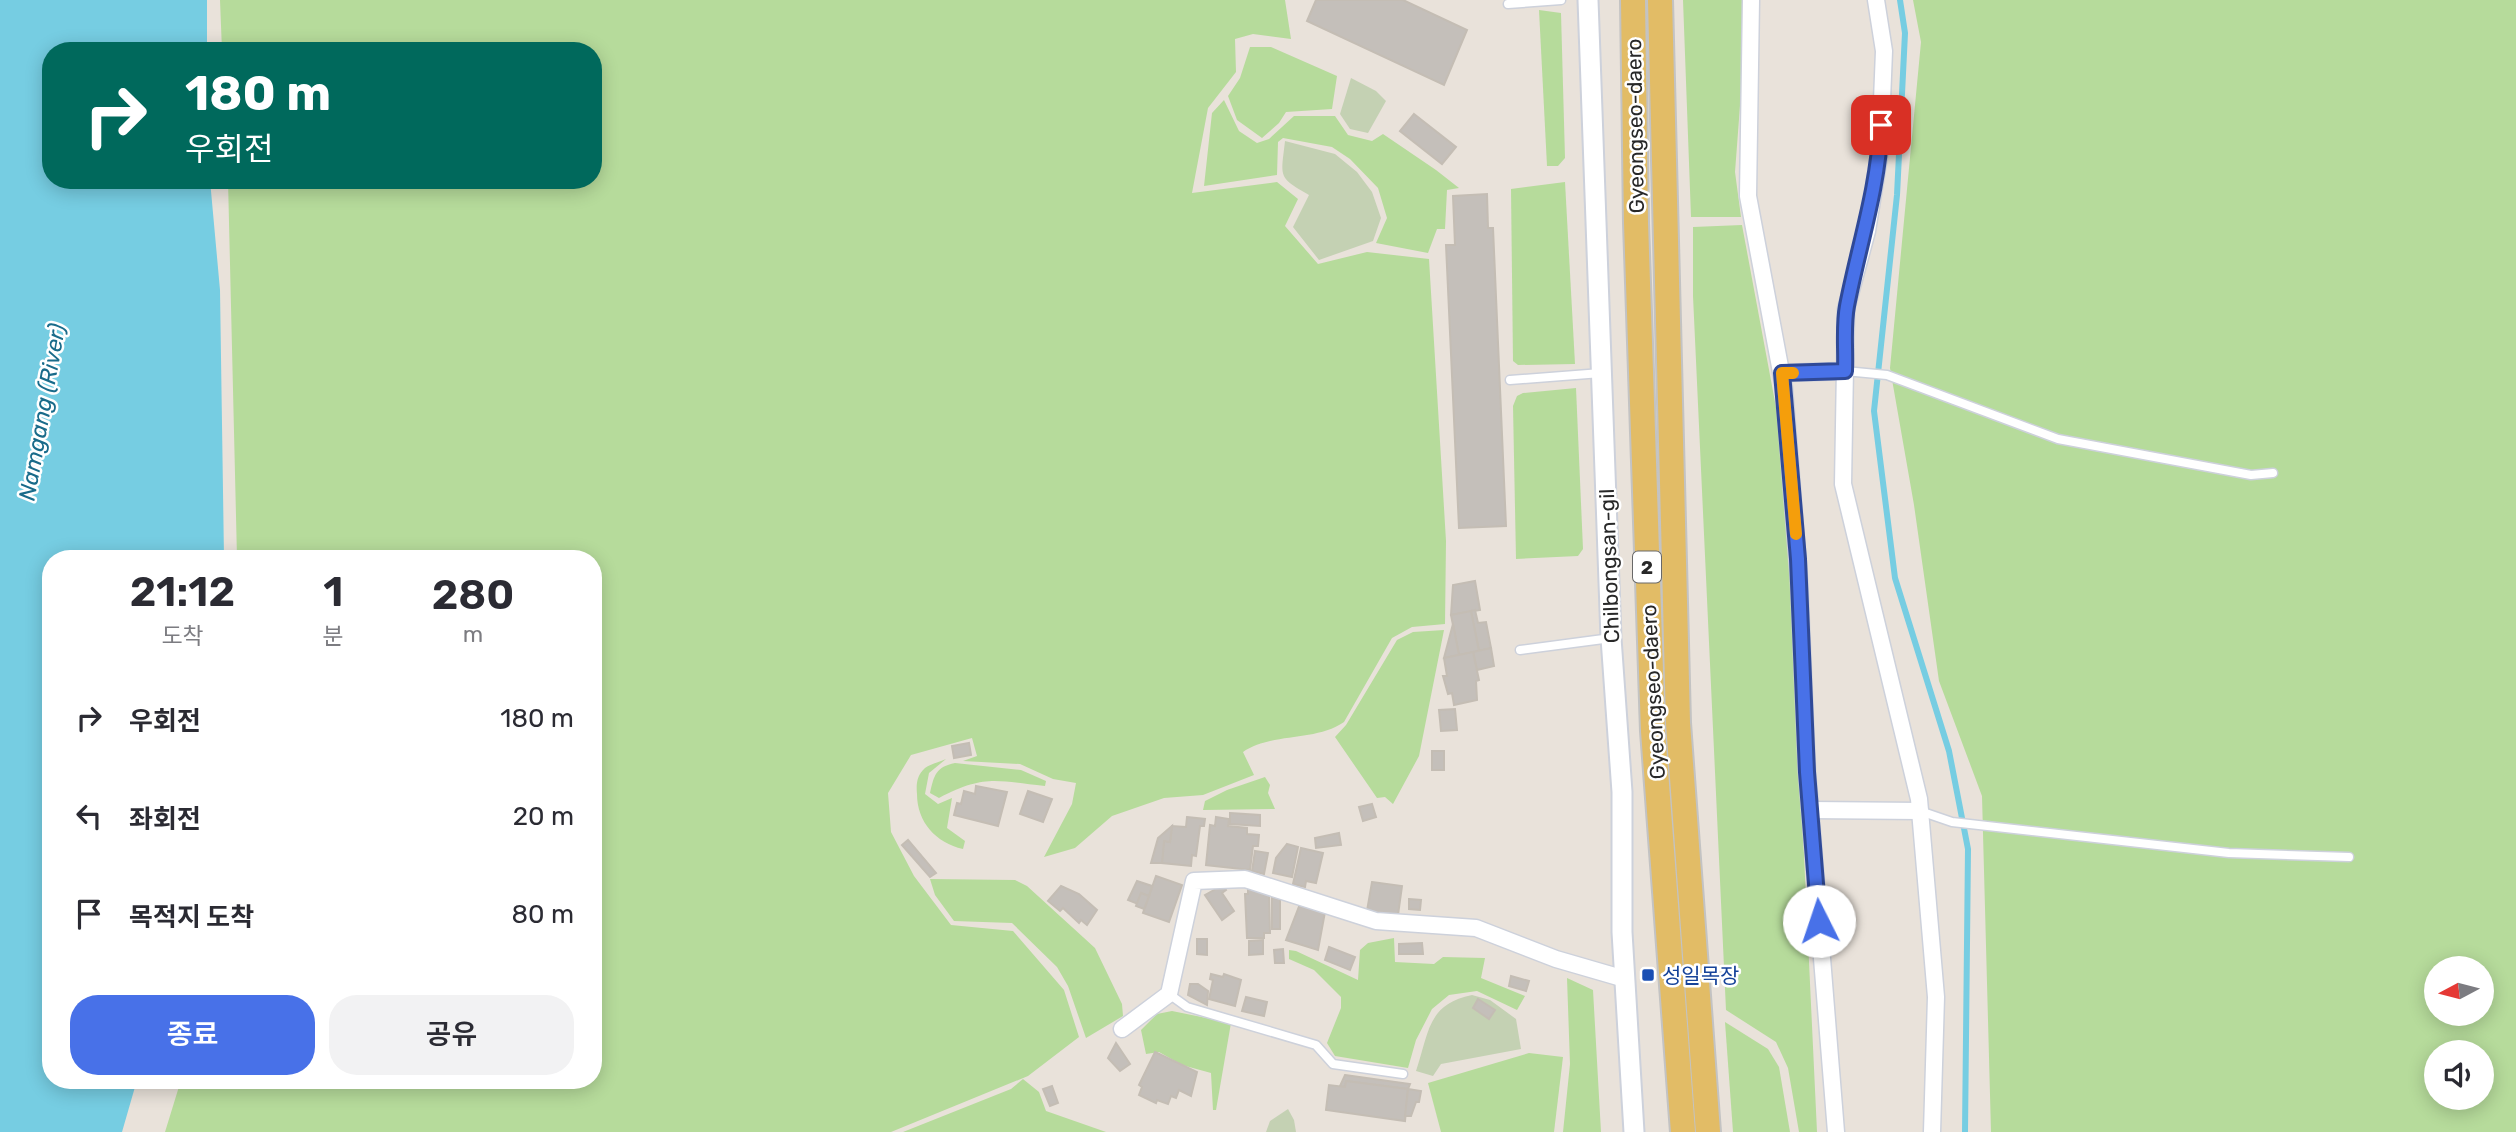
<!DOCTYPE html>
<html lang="ko">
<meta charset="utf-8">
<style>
body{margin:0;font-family:Rubik,"Noto Sans KR",sans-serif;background:#f2f2f3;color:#2b2b33;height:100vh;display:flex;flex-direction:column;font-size:26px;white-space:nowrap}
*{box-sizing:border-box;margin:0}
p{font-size:23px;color:#7c7c81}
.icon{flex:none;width:38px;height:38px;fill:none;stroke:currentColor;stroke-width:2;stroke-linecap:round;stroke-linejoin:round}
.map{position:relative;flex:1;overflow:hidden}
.panel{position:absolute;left:42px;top:550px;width:560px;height:539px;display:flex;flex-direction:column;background:#fff;border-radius:28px;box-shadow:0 4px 18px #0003}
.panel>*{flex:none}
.top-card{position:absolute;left:42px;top:42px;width:560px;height:147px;border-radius:28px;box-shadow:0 4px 18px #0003;background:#00695c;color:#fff;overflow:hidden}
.needle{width:46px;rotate:263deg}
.controls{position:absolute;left:2424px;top:956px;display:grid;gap:14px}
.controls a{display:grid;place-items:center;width:70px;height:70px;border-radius:50%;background:#fff;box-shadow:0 4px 18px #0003;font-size:35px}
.pin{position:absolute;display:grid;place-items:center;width:60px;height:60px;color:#fff;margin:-30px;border-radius:14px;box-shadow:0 4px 10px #0006}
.me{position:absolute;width:77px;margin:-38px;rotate:356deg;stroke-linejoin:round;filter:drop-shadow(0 0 5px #0008)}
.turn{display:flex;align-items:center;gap:24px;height:147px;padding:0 28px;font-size:32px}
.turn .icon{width:91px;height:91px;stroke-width:2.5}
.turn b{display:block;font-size:49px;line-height:60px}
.eta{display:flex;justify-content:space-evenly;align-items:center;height:119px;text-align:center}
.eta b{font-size:42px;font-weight:600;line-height:49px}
.primary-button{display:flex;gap:14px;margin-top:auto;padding:14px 28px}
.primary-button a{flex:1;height:80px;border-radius:28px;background:#4871e8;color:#fff;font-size:28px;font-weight:600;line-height:80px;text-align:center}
.primary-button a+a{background:#f2f2f3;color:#2b2b33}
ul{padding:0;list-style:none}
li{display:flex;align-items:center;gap:21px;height:98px;padding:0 28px}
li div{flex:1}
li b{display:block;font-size:26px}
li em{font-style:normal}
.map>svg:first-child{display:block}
.green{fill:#b6db9b;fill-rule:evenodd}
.cemetery{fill:#c4d1b3}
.water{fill:#76cde2}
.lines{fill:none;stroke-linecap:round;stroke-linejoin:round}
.stream{stroke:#76cde2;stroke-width:6}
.building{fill:#c4bfba;stroke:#c4bdb4;stroke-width:2}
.service-casing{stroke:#cdd1db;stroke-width:11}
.minor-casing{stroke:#cdd1db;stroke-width:19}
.tertiary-casing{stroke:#cdd1db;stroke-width:23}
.primary-casing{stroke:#c3c3c3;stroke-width:28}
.service{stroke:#fff;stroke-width:8}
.minor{stroke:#fff;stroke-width:16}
.tertiary{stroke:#fff;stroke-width:19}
.primary{stroke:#e2bc66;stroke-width:24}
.route-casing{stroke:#2f4997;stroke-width:18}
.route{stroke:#4871e8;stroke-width:12}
.slow{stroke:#f59e0b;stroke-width:12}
.transit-dot{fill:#1a4fb4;stroke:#fff;stroke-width:2.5}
.labels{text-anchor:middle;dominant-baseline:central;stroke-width:5;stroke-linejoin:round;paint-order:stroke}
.shield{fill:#fff;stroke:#686868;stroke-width:2}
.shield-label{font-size:19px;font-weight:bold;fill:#282828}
.street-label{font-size:21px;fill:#282828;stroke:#fff}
.transit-label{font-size:21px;fill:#164399;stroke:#fff;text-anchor:start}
.water-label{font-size:23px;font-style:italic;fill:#196b8a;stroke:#fff}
</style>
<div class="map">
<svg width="2516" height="1132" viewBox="0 0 2516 1132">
<rect width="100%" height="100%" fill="#e9e2da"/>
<g class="green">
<path d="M220 0H1285L1291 39 1253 34 1235 39 1236 72 1208 108 1192 193 1277 182 1298 199 1285 226 1318 264 1367 252 1429 259 1446 541 1445 624 1412 627 1392 638 1344 722C1315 742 1273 732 1243 752L1254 775 1203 795 1164 798 1112 816 1075 848 1044 857 1072 804 1076 783 1053 779 1020 764 963 761 977 756 972 738 911 755 888 793 891 832 914 876 951 925 1013 931 1064 990 1079 1037 1028 1076 891 1132H165L181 1080H593V558H237L228 180H593V51H222Z"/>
<path d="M1683 0H1748L1735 172 1741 217H1691Z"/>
<path d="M1913 0H2516V1132H1991L1982 796 1939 681 1914 505 1890 368 1921 42ZM2436 968H2482V1013H2436ZM2436 1052H2482V1097H2436Z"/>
<path d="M1539 10 1561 13 1565 158 1558 166H1547Z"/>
<path d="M1250 47H1271L1337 76 1332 109 1286 112 1279 123 1262 138 1237 120 1228 96 1240 78Z"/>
<path d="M1224 100 1239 131 1257 143 1269 139 1294 116H1335L1348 135 1372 141 1383 134 1436 170 1459 188 1447 190 1445 229H1437L1428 253 1376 243 1387 218 1378 188 1350 159 1332 147 1283 138 1278 142 1277 175 1204 186 1212 113Z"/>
<path d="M1565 182 1575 364 1518 365 1513 361 1511 189Z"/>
<path d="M1742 225 1781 434 1789 536 1817 1132H1799L1788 1068 1776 1042 1726 1010 1693 296V227Z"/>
<path d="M1576 388 1583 549 1578 556 1516 559 1513 406 1517 396 1523 393Z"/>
<path d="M1444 630 1419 756 1393 804 1385 797 1377 798 1335 737 1346 725 1397 640 1413 632Z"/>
<path d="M946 759 929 773 925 794 938 804 952 798 947 828 965 841 963 849C936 843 917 822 917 794 916 784 917 775 925 768 930 764 940 762 946 759Z"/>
<path d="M955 763 1021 770 1046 781 1045 786C996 781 985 774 939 798L930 793C934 775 936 767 955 763Z"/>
<path d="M1265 777 1270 785 1268 793 1275 809 1203 810 1205 801 1227 790Z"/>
<path d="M930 879 1015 880 1027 886 1095 948 1122 1004 1123 1016 1086 1038 1068 986 1057 967 1012 923 954 921 935 895Z"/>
<path d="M1394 938 1395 962 1434 964 1443 957 1485 958 1481 978 1525 996 1517 1010 1477 991 1449 995 1432 1009 1416 1040 1408 1068 1335 1056 1327 1043 1341 1008V997L1314 970 1289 959V950L1296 951 1358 980 1360 950 1368 943Z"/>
<path d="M1567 978 1593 990 1601 1132H1563L1570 1064Z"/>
<path d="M1172 1011 1231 1023 1216 1110H1213L1211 1073 1182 1065 1159 1052 1146 1054 1141 1030 1157 1014Z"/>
<path d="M1725 1022 1768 1049 1779 1067 1790 1132H1733Z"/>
<path d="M1529 1053 1563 1057 1554 1132H1441L1428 1083Z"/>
<path d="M1023 1079 1039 1092 1046 1111 1106 1132H903L1011 1089Z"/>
</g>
<g class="cemetery">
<path d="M1351 78 1376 91 1386 101 1368 133 1350 129 1340 114Z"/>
<path d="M1285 141 1335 154 1357 172 1372 192 1381 218 1373 241 1319 260 1293 227 1309 195C1277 177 1281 177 1285 141Z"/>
<path d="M1472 995 1490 1000 1516 1019 1521 1049 1441 1064 1433 1076 1416 1071C1429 1033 1427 1004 1472 995Z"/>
<path d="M1288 1109 1294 1120 1296 1132H1266L1270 1121Z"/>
</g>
<path class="water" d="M0 0H207V51H51V180H210L220 290 224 558H51V1080H137L122 1132H0Z"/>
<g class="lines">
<path class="stream" d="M1900 0 1905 33 1897 195 1874 411 1895 578 1949 751 1968 849 1965 1132"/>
</g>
<g class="building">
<path d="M1316 0H1403L1467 30 1444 85 1307 21Z"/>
<path d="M1414 114 1456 147 1442 164 1400 131Z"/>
<path d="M1487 194 1488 228H1493L1506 526 1459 528 1446 245H1455L1453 196Z"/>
<path d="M1475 581 1480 610 1451 615 1453 585Z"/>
<path d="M1475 610 1478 623 1486 622 1491 648 1479 651 1471 611Z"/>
<path d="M1471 611 1479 651 1459 655 1451 615Z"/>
<path d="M1453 624 1459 655 1444 658Z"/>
<path d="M1491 648 1494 666 1477 670 1473 652Z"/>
<path d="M1473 652 1479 680 1476 681 1477 700 1454 705 1452 693 1448 694 1443 676H1447L1444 658Z"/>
<path d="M1455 709 1457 730 1441 731 1439 710Z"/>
<path d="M969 743 971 755 954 758 952 746Z"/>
<rect x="1432" y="751" width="12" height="19"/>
<path d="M976 786 1007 792 998 826 954 815 957 803 961 804 964 791 975 794Z"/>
<path d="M1028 791 1052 799 1043 822 1020 814Z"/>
<path d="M1372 804 1376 817 1363 821 1359 807Z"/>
<path d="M1230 813 1260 815V826L1230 824Z"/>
<path d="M1187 817 1205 819 1204 826H1200L1196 856 1192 855 1191 866 1162 863 1164 841 1170 842 1172 826 1186 827Z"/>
<path d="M1216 817 1229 819 1228 826 1247 828V834L1259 835 1258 846H1253L1250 870 1206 865 1210 825 1215 826Z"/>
<path d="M1172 826 1170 842 1164 841 1162 863H1151L1158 838Z"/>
<path d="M1339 833 1341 845 1316 848 1315 838Z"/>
<path d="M908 840 936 873 930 877 902 845Z"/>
<path d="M1287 844 1298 847 1292 877 1273 873 1276 858Z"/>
<path d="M1301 848 1323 853 1316 883 1306 881 1305 887 1293 884Z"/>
<path d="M1255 851 1268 853 1264 874 1252 871Z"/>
<path d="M1156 876 1182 885 1169 922 1143 913Z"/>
<path d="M1137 881 1152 886 1149 896 1141 893 1138 904 1128 900Z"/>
<path d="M1372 882 1402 886 1398 915 1367 911Z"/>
<path d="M1223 885 1226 890 1222 893 1234 911 1222 920 1205 895Z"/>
<path d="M1061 886 1079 894 1097 910 1087 925 1081 920 1079 923 1063 908 1060 911 1048 901Z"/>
<path d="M1248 890H1266V894H1269L1270 933H1264V938H1247L1245 894H1248Z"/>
<path d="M1280 892V929H1272V893Z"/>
<path d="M1141 893 1149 896 1144 909 1136 906Z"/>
<path d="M1409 899 1421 900 1420 910 1409 909Z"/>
<path d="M1300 904 1325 912 1318 950 1286 940Z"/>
<path d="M1197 939H1207V955L1197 954Z"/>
<path d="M1263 940V954L1249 955V941Z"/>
<path d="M1422 943 1423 954H1399V944Z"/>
<path d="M1329 947 1355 957 1350 970 1325 960Z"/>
<path d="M1283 949 1284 963H1275L1274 950Z"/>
<path d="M1211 974 1223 977 1224 974 1241 980 1235 1006 1209 999 1213 980 1210 979Z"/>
<path d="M1511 976 1529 981 1526 991 1509 986Z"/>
<path d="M1190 984H1198L1208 991 1207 1005 1188 995Z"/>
<path d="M1246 997 1267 1002 1264 1016 1242 1011Z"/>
<path d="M1478 999 1495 1010 1489 1019 1473 1008Z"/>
<path d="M1116 1043 1130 1064 1120 1071 1108 1058Z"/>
<path d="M1155 1052 1197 1072 1191 1096 1179 1090 1176 1098 1171 1096 1168 1104 1157 1100 1156 1103 1139 1095 1142 1087 1139 1085Z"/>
<path d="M1345 1075 1410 1084 1408 1089 1346 1081 1345 1087 1340 1086Z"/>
<path d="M1346 1081 1408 1089 1405 1121 1326 1110 1329 1085 1345 1087Z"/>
<path d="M1052 1086 1058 1103 1050 1106 1043 1089Z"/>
<path d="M1408 1089 1421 1091 1419 1102H1416L1411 1116H1405Z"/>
</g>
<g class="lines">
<g class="service-casing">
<g id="service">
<path d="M1508 4 1561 0"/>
<path d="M1845 371 1887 375 2058 439 2251 475 2273 473"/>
<path d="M1510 380 1601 373"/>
<path d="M1520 650 1611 638"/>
<path d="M1920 811 1952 822 2229 853 2349 857"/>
<path d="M1169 994 1187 1007 1316 1045 1333 1064 1403 1074"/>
</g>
</g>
<g class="minor-casing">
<g id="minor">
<path d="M1751 0 1748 196 1784 388 1799 580 1807 772 1836 1132"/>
<path d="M1876 0 1884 51 1880 150 1867 231 1846 309 1843 484 1919 799 1936 997 1932 1132"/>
<path d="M1782 373 1845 371"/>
<path d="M1810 810 1920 811"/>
<path d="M1122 1029 1169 994 1194 881 1245 879 1376 921 1476 928 1556 959 1625 979"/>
</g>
</g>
<g class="tertiary-casing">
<path id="tertiary" d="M1588 0 1611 638 1622 792V932L1634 1132"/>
</g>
<g class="primary-casing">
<g id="primary">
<path d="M1633 0 1636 223 1653 731 1683 1132"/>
<path d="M1660 0 1678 723 1708 1132"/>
</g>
</g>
<use href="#service" class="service"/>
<use href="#minor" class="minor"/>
<use href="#tertiary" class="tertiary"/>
<use href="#primary" class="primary"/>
</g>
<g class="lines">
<g class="route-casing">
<path id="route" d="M1819 921 1807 772 1798 559 1782 373 1845 371C1846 350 1843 327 1847 306 1859 244 1878 190 1881 125"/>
</g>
<use href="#route" class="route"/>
<path class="slow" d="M1793 373H1782L1796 534"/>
</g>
<rect class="transit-dot" x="1641" y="968" width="14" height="14" rx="3.5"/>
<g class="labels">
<rect class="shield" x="1633" y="551.5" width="28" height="31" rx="5"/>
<g class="shield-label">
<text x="1647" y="567">2</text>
</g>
<g class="street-label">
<text transform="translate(1635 126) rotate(-91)">Gyeongseo-daero</text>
<text transform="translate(1609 566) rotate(-92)">Chilbongsan-gil</text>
<text transform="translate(1653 692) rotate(-93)">Gyeongseo-daero</text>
</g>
<g class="transit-label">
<text x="1662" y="975">성일목장</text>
</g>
<g class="water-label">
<text transform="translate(42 412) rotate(-80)">Namgang (River)</text>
</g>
</g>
</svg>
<div class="controls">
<a><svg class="needle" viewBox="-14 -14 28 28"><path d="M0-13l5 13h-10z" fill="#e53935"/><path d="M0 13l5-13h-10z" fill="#7c7c81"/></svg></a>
<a><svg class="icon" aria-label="sound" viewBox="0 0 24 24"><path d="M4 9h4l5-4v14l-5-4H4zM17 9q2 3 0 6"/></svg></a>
</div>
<div class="pin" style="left:1881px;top:125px;background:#d93025"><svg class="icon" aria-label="arrive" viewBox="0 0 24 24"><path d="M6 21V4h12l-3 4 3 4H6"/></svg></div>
<svg class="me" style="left:1819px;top:921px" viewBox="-20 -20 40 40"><circle r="19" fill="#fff"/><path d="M0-13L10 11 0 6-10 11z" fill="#4871e8"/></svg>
<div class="top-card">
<div class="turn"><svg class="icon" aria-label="right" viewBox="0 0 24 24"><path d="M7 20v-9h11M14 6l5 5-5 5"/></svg><div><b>180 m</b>우회전</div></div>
</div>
<section class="panel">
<div class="eta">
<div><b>21:12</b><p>도착</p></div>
<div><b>1</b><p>분</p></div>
<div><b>280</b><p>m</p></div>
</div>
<ul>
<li><svg class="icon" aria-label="right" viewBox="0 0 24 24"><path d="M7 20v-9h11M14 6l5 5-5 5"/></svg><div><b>우회전</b></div><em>180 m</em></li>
<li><svg class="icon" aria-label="left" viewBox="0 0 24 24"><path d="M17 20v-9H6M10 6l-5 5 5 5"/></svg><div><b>좌회전</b></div><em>20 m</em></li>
<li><svg class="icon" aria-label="arrive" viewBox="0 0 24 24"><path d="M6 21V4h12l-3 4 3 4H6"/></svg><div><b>목적지 도착</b></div><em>80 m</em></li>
</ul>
<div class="primary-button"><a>종료</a><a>공유</a></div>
</section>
</div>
